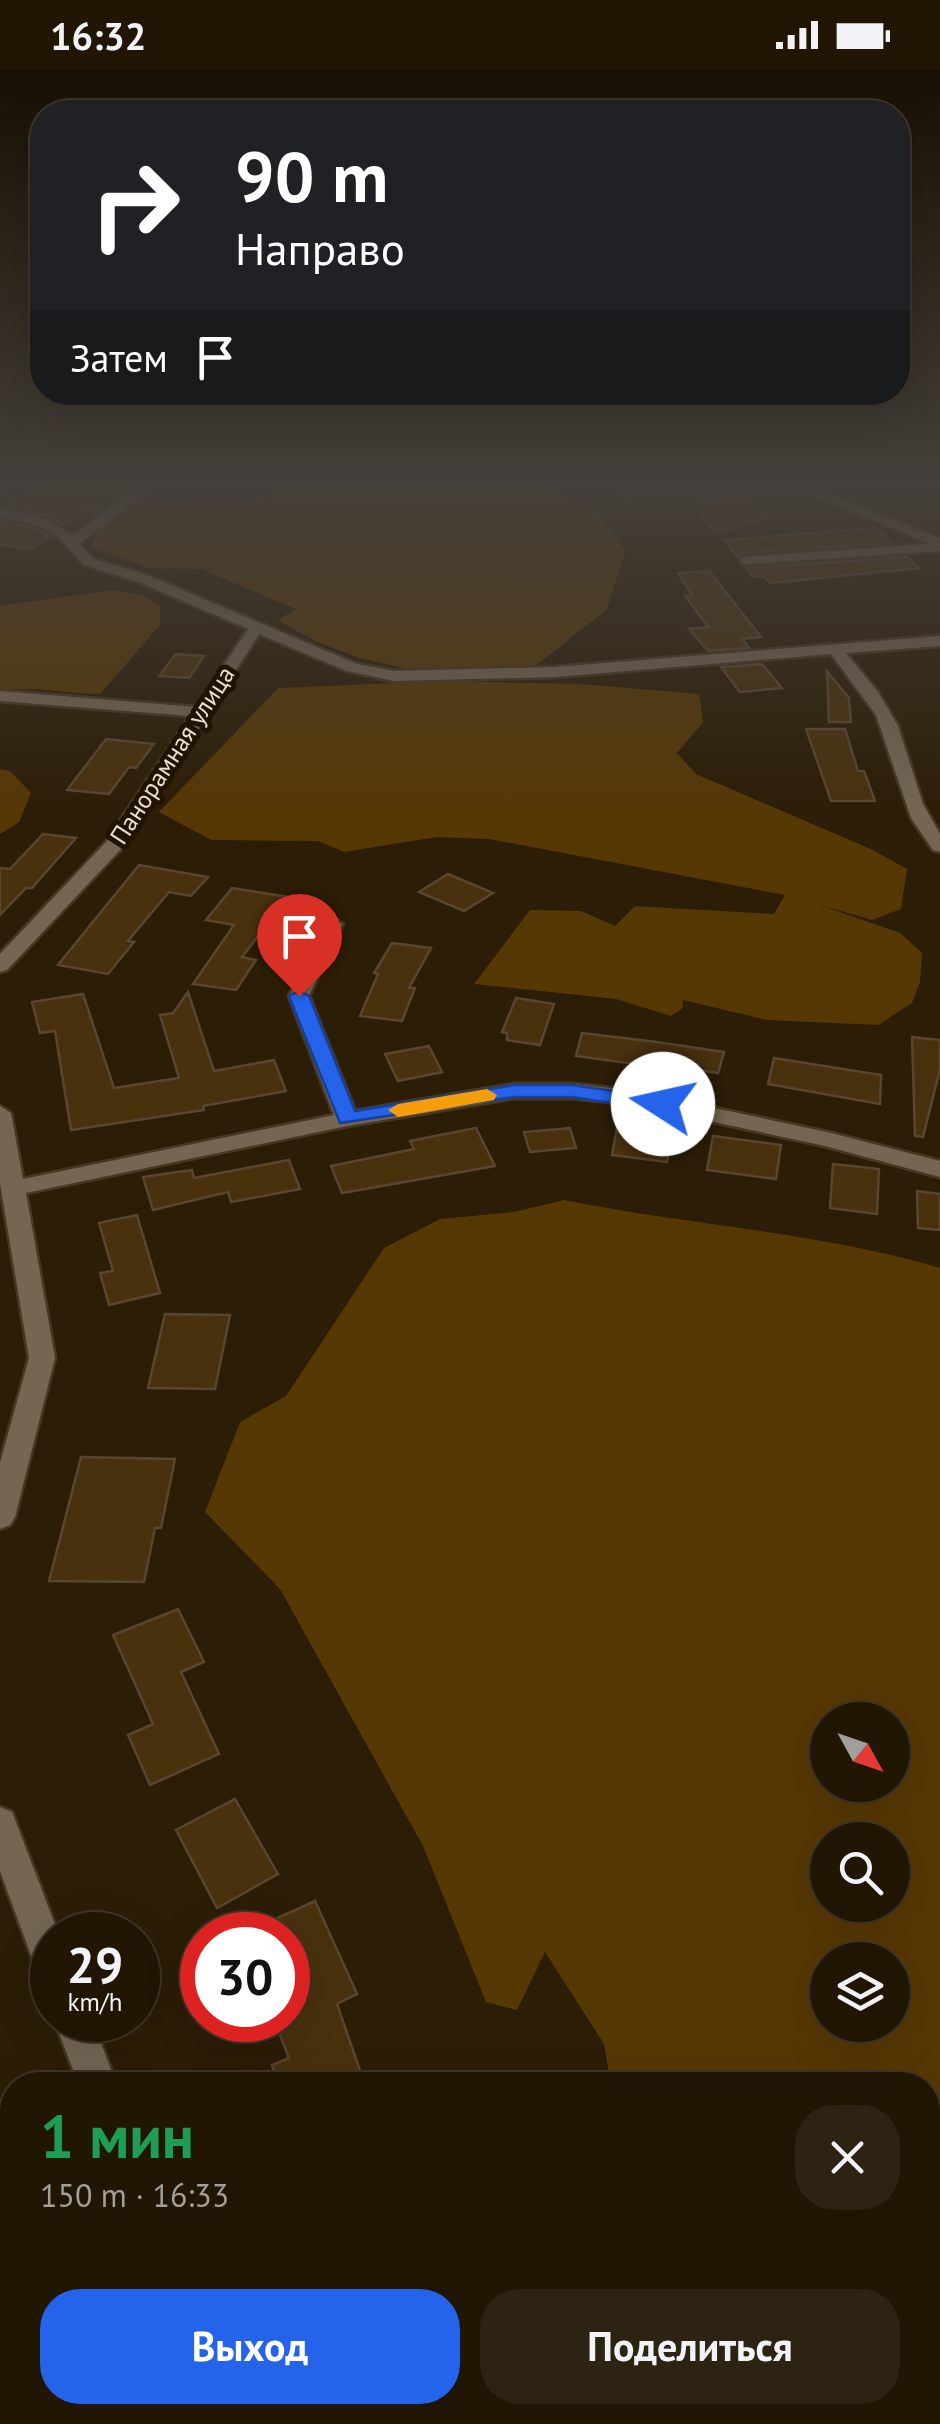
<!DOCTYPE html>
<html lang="ru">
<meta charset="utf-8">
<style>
body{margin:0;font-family:"PT Sans",sans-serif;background:#2d2313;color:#f1f3f6;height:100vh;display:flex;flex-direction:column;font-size:38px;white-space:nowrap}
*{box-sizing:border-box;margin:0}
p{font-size:32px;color:#a29f9a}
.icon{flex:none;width:55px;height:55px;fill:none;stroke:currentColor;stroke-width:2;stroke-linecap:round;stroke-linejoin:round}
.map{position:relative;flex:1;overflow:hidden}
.sheet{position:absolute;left:0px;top:2002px;width:940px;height:352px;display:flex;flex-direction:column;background:#211604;border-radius:40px 40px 0 0;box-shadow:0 10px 40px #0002,0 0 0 2px #3e3526}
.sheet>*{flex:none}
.top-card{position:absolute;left:30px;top:30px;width:880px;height:305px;border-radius:40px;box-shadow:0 10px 40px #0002,0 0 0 2px #3e3526;background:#202124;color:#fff;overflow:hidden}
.needle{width:65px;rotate:130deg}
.controls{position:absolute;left:810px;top:1632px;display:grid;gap:20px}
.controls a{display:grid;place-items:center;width:100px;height:100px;border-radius:50%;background:#211604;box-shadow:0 10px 40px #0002,0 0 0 2px #3e3526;font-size:50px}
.speed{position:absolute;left:30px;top:1842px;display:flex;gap:20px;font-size:50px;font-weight:700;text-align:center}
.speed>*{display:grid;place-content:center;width:130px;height:130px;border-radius:50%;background:#211604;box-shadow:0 10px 40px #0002,0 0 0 2px #3e3526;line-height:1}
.speed small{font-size:25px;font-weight:400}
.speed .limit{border:15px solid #d22;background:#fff;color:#111}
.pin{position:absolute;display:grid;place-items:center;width:85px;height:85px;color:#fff;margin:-102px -42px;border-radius:50% 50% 50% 0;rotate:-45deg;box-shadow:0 0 10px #0007}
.pin .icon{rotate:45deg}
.me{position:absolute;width:110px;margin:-55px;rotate:280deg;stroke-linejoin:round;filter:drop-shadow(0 0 8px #0008)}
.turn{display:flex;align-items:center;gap:35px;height:210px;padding:0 40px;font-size:45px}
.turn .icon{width:130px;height:130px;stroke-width:2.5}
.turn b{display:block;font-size:70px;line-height:85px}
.then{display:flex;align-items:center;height:95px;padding:0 40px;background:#0003;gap:20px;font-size:38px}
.round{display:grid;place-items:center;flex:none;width:105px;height:105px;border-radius:40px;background:#2d2313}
.summary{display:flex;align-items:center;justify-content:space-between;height:170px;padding:0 40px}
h1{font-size:60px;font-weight:700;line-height:75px;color:#1e9e55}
.primary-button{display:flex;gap:20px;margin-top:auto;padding:20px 40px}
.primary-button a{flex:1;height:115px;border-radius:40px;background:#2563eb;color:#fff;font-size:40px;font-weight:700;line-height:115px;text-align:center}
.primary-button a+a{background:#2d2313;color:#f1f3f6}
.status{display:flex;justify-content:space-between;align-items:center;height:70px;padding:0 50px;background:#211604;direction:ltr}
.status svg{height:28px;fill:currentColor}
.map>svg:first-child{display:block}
.green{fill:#563805;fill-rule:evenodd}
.building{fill:#49310e;stroke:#584630;stroke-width:2.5}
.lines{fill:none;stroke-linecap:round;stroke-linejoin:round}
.minor-casing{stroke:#463823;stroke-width:5}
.minor{fill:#756654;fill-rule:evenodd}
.route{fill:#2563eb;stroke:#184099;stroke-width:2.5}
.slow{fill:#f59e0b}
.labels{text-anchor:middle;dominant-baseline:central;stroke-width:10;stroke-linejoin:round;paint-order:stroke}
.far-street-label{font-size:25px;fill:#e9dfd2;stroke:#221300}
</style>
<div class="status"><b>16:32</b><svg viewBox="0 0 49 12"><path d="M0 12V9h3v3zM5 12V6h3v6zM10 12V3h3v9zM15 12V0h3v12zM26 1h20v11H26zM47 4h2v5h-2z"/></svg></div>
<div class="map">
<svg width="940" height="2354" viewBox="0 0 940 2354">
<rect width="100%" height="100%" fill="#2c1d06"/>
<g class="green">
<path d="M265 412H545L597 442 625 481 607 539 537 595 408 599 359 588 315 571 278 550 296 539 201 499 148 498 92 477 95 463 135 431C179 434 241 447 280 420Z"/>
<path d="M112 520 143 525 160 536V555L100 624C68 624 30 615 0 621V536Z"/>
<path d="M446 611 580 614 699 624 703 652 677 683 696 704 873 780 907 799 901 839 872 850 820 835 900 863 922 883 920 912 912 933 878 955 767 950 683 930 682 939 671 946 616 929 474 914 530 840 581 841 615 856 635 836 774 844 785 825 489 769 437 767 344 782 318 771 211 770 159 742 278 618Z"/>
<path d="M0 699 10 701 31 723 19 752 0 764Z"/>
<path d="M564 1130C688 1155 818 1162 940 1198V2354H674L667 2343 928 2342V2015H611L604 1974 545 1882 517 1940 486 1932 423 1776 280 1519 205 1442 240 1352 286 1326 384 1178 440 1149 514 1142ZM828 1650H892V1715H828ZM828 1770H892V1835H828ZM828 1890H892V1955H828Z"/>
<path d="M0 2140 12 2144V2342L89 2343 92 2354H0Z"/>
</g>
<g class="building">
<path d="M40 412H137L98 440 86 438 63 455 50 446 6 436Z"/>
<path d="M749 428 769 447 718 462 713 460 691 433Z"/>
<path d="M0 450 38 460 49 466 31 479 0 475Z"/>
<path d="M876 458 892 473 741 483 737 487 725 470Z"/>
<path d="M907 487 919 498 770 513 764 506 753 507 746 498Z"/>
<path d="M709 501 761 567 742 569 749 578 708 581 689 559 708 557 685 526 692 525 678 503Z"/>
<path d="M176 584 204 586 189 608 159 606Z"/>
<path d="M762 594 782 618 740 622 721 597Z"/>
<path d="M827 601 849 628 851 652H829Z"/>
<path d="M806 659H845L858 701H864L875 731H831Z"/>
<path d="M106 669 154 674 136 698 129 697 109 724 67 720Z"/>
<path d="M43 764 76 768 32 818H26L0 845V798L10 799Z"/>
<path d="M139 795 208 807 191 826 169 822 128 871 134 872 108 904 58 895Z"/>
<path d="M448 804 493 823 464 841 419 822Z"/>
<path d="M232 818 288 827 242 887 256 890 236 920 193 914 234 855 206 850Z"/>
<path d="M392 873 431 878 409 918H415L402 951 360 946 378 904 374 903Z"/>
<path d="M188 922 214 1001 274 990 286 1021 203 1036 204 1040 71 1060 55 961 40 963 32 932 83 924 114 1018 179 1008 160 945 173 943Z"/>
<path d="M516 928 554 934 540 975 507 970V963L502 962Z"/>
<path d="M582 963 657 972 724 982 718 1003 635 990 628 993 576 986Z"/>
<path d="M912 967 940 970V999L923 1067 915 1066Z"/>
<path d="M429 976 442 1002 398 1011 385 984Z"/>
<path d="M774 988 881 1005 880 1034 768 1014Z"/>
<path d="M618 1052 673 1058 667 1092 612 1085Z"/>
<path d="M476 1058 495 1096 342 1123 331 1096 414 1079 410 1071Z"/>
<path d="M570 1058 576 1078 530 1082 524 1062Z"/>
<path d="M713 1066 781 1075 776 1109 707 1100Z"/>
<path d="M289 1090 300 1119 231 1132 228 1122 153 1140 143 1107 192 1100 194 1108Z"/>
<path d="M833 1094 879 1099 877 1144 830 1138Z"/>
<path d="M917 1121 940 1124V1160L918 1158Z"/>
<path d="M137 1145 160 1223 109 1235 100 1203 113 1201 99 1153Z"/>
<path d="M165 1244 230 1245 215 1319 148 1318Z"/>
<path d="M81 1387 175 1389 161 1458H155L144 1512 49 1511Z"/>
<path d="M178 1539 204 1592 181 1602 219 1684 150 1715 128 1665 153 1654 113 1565Z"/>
<path d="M235 1729 278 1804 217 1838 176 1760Z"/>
<path d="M315 1831 357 1924 337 1934 365 2015H278L272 1995 289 1988 274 1950H288V1865H240Z"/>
</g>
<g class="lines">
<g class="minor-casing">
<g id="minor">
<path d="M17 412 0 423 2 412Z"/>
<path d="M145 412H159L79 474 94 489 149 506 357 594 394 601 555 597 940 566V576L846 583 878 622 898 656 923 734 940 764V782L933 780 911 748 876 645 831 584 555 607 394 611 347 601 259 564 120 780 7 900 0 902V884L106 772 190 646 0 631V621L196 637 248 559 139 512 84 495 57 466 39 456 0 446V438L49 450 72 466Z"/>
<path d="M795 412 940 468V481L746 494 741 493V487L930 474 823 429 790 419 622 427 616 423 622 419Z"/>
<path d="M333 848 343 854 309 926 355 1041 514 1014H572L630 1020 827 1062 940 1091V1107L825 1076 630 1034 572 1028H514L347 1056 26 1123 55 1288 15 1447 10 1455 0 1459V1393L29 1288 0 1113V1036L11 1043 23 1109 334 1045 289 926 323 854Z"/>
<path d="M0 1737 12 1742 59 1865H52V1912L39 1907 0 1801Z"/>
<path d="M54 1950H92L117 2015H79Z"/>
<path d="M175 2342H219L222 2354H178Z"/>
</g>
</g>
<use href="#minor" class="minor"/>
</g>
<linearGradient id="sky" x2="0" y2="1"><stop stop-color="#181003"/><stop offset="0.56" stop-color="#45403b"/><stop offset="1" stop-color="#45403b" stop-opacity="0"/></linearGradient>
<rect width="940" height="742" fill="url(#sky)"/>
<path class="route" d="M299 921 309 926 355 1041 514 1015H572L663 1028 673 1034 663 1041 572 1027H514L340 1053 289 926Z"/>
<path class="slow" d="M487 1019 497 1025 494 1030 398 1047 388 1040 398 1034Z"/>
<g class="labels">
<g class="far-street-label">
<text transform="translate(172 685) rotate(-57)">Панорамная улица</text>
</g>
</g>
</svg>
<div class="controls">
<a><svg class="needle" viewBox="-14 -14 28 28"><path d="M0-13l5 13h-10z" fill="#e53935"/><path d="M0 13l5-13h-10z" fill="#a29f9a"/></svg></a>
<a><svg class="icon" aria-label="search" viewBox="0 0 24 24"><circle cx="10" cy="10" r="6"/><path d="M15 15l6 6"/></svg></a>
<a><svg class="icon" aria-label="layers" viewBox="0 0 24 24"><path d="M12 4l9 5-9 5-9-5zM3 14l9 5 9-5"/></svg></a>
</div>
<div class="speed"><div>29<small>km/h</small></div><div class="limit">30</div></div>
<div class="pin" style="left:299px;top:926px;background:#d93025"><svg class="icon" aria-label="arrive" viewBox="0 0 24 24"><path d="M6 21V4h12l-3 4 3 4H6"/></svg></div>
<svg class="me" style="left:663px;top:1034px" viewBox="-20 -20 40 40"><circle r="19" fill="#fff"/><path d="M0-13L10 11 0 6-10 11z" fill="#2563eb"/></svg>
<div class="top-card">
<div class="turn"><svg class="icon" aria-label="right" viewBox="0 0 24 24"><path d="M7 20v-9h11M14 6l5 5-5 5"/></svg><div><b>90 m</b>Направо</div></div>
<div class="then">Затем<svg class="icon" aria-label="arrive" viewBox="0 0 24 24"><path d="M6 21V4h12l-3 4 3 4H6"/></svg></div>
</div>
<section class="sheet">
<div class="summary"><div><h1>1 мин</h1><p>150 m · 16:33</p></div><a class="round"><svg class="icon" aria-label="close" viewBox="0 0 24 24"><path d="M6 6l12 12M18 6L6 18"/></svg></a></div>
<div class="primary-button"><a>Выход</a><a>Поделиться</a></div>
</section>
</div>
